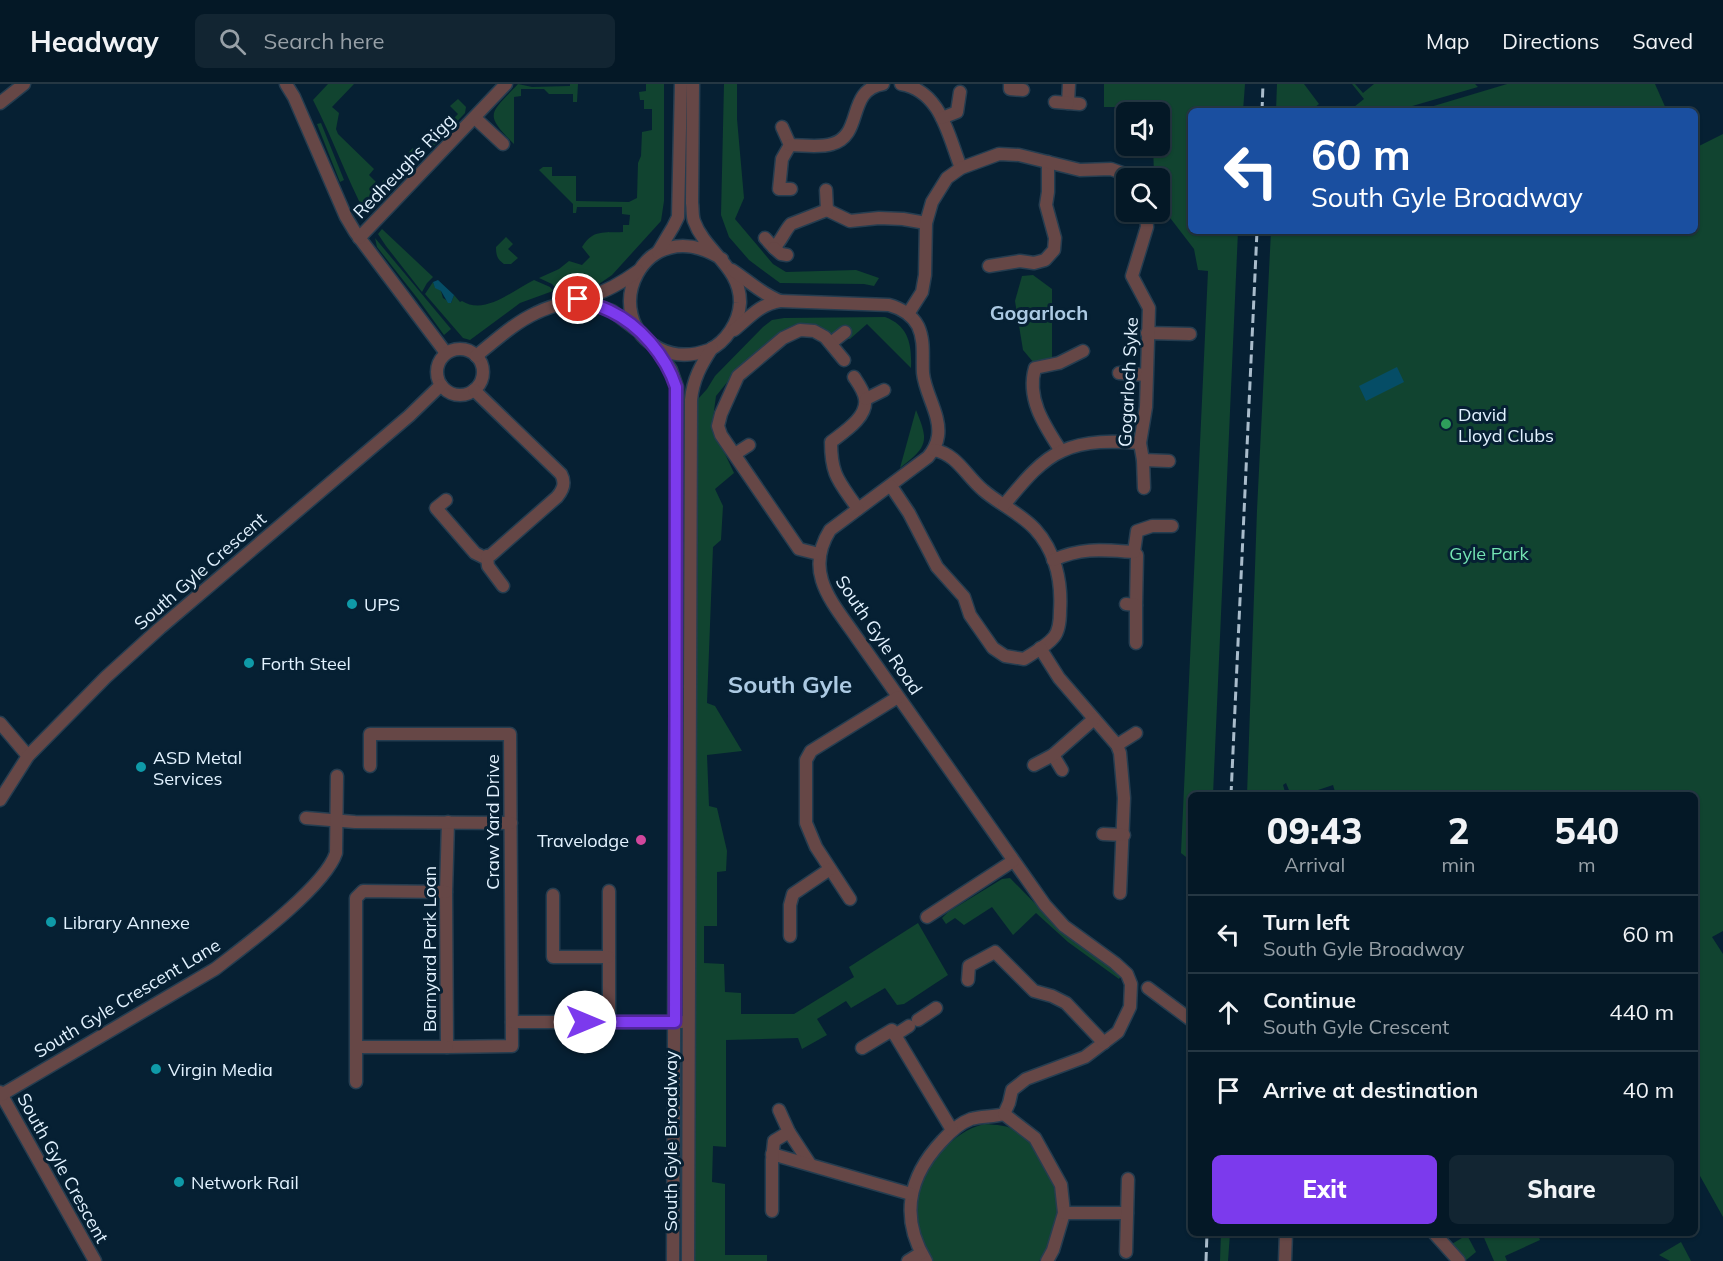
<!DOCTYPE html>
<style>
body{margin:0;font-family:Mulish,sans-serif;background:#122532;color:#f1f3f6;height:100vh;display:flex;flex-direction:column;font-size:22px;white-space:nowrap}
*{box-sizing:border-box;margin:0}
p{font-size:20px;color:#97a0a7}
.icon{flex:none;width:33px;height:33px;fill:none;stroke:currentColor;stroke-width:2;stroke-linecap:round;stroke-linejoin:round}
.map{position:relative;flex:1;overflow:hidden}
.side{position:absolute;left:1188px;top:708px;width:510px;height:444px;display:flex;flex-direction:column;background:#041826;border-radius:9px;box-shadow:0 2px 4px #0004,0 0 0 2px #253743}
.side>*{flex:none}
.guide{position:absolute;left:1188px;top:24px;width:510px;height:126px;border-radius:9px;box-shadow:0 2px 4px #0004,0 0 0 2px #253743;background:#1a4fa0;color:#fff;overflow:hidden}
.buttons{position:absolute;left:1116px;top:18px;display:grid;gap:12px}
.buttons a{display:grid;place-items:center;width:54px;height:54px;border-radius:9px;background:#041826;box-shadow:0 2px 4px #0004,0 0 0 2px #253743;font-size:30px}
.pin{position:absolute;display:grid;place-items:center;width:51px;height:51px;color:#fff;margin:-26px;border:3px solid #fff;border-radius:50%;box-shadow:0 2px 6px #0007}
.me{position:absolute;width:66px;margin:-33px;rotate:90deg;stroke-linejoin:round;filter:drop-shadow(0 0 4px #0008)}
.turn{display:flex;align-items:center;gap:21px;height:126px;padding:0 24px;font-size:27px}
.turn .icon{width:78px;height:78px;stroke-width:2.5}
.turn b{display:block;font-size:42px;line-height:51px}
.eta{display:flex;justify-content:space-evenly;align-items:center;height:102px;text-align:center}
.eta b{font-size:36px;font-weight:800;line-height:42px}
.primary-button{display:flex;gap:12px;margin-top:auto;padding:12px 24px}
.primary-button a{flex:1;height:69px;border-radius:9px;background:#7c3aed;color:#fff;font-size:24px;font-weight:800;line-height:69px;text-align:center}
.primary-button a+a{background:#122532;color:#f1f3f6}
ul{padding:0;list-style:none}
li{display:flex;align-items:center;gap:18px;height:78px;padding:0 24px;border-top:2px solid #253743}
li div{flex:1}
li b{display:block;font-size:22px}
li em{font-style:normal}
header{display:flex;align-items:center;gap:36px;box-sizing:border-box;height:84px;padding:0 30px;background:#041826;border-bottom:2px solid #253743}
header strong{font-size:28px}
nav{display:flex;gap:33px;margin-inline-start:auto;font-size:21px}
.search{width:420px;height:54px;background:#122532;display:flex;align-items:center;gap:15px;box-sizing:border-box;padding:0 21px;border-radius:9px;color:#97a0a7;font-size:22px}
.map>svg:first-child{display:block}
.green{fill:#114430}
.water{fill:#054d66}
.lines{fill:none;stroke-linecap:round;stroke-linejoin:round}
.minor-casing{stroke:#253d50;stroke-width:15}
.minor{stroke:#664746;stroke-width:12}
.rail{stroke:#a9bccb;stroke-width:3;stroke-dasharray:9 4.5;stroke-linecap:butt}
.route-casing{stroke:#51269a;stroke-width:15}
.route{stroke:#7c3aed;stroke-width:10}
.leisure-dot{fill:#2e9e5b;stroke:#062033;stroke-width:2}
.culture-dot{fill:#0f9aa8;stroke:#062033;stroke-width:2}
.hotel-dot{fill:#d1479c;stroke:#062033;stroke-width:2}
.labels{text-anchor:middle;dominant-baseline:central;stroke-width:6;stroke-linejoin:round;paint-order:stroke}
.street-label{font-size:18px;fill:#e2f2ff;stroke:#062033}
.poi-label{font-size:18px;fill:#e2f2ff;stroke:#062033;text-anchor:start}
.park-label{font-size:18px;fill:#74e4b3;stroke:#062033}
.neighbourhood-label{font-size:20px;font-weight:bold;fill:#accae3;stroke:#062033}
.district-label{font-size:24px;font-weight:bold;fill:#accae3;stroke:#062033}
</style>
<header>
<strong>Headway</strong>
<div class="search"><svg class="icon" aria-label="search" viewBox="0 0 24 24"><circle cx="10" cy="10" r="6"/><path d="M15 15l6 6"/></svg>Search here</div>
<nav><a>Map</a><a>Directions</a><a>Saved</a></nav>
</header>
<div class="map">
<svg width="1723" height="1177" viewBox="0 0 1723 1177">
<rect width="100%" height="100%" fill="#062033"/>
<g class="green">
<path d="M328 0H354L332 23 339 29 336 45 338 50 374 85 369 91 379 101 385 95 391 100 414 74 409 68 413 64 422 76 369 129H365C346 92 332 53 313 16Z"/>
<path d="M518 0 532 3 570 2V0H578L577 18H573V10H549L544 5H521V12L514 13V60C483 29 490 30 518 0Z"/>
<path d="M646 0H664V117L661 137 612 191 599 200 557 206 552 200 539 194 559 185 569 177 582 181 590 173 582 163C593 145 604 149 623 148V141H629L630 131 622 130V123H577L576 129H573V120L539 86 543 83H552V92H576V117L629 118 637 114 638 79 641 72 642 48 652 46V25H644V16H640L639 8 646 7Z"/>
<path d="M724 0H737V35L744 114 735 135 773 180 786 188 856 186 879 194 874 202 864 200 780 199 749 176 729 153 721 131Z"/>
<path d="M1104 0H1245L1243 27H1191V147H1238L1213 711H1191V777L1181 769 1208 187 1198 186 1194 165 1161 122 1160 94H1155L1154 90 1153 62H1160V28H1139L1132 23H1104Z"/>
<path d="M1277 0H1304L1319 20 1310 27H1276Z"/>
<path d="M1352 0H1355L1363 9 1374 0H1475L1478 3 1395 27H1349L1364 15Z"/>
<path d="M1507 0H1655L1667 27H1417Z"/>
<path d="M458 15 466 23 465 29 432 64H428L420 56 427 49 434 55 458 30 450 22Z"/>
<path d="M321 39 344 96 340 98 317 40Z"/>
<path d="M1723 50V847L1712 853 1723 870V1133L1695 1083V711H1336L1333 701 1303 711H1291L1286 699 1283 701 1286 711H1247L1257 426 1271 147H1695V64Z"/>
<path d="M382 145 433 193 427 199 422 208 386 162 378 150Z"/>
<path d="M506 153 513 160 508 165 518 174 511 180H504C497 175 496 171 496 163Z"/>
<path d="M375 154 451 245 444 251 418 215 377 163Z"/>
<path d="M1033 191 1052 205V275L1034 279 1023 266 1015 217 1022 192Z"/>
<path d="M534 196 550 203 553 207 520 219 470 256 463 254 425 210 433 198 435 203 441 207 443 214 451 219 454 211 460 218 462 217C485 232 513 206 534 196Z"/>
<path d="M885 233C909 242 912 261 911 284L867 240 850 255 831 254 815 242 787 245 738 285 716 312 712 342 734 389 715 405 723 422 721 456 713 463 707 619 715 622 742 667 707 671 709 722 717 724 727 767 726 787 717 788V842H704V879L724 880 725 908 741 909V930H794L854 893 849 883 918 839 948 891 904 920 897 921 885 904 851 924 846 917 817 935 827 951 802 965 798 954 726 956V1063L713 1062 712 1098 725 1100V1171H767V1177H694L698 315 707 305 715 292 763 243 772 236 784 234Z"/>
<path d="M916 326C929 358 928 362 900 384Z"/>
<path d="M1010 794 1060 845 1112 883 1121 892 1119 895 1068 858 1036 829 1013 851 992 823 964 841 955 834 946 840 942 834 948 828 1002 795Z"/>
<path d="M984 1040C997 1041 1010 1041 1020 1049 1040 1063 1061 1106 1058 1130 1055 1148 1049 1162 1039 1177H933C912 1151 911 1113 927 1085 931 1079 938 1073 942 1067 955 1053 966 1045 984 1040Z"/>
<path d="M1221 1149H1230L1228 1177H1220Z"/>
<path d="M1482 1149H1537L1540 1156 1505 1172 1507 1177H1494Z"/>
<path d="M1467 1151 1476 1168 1465 1177 1450 1161Z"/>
<path d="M1681 1158 1691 1177H1670L1659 1171Z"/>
</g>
<g class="water">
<path d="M438 196 454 211 451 219H448L441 207 435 204 433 198Z"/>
<path d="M1397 283 1404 298 1366 317 1359 302Z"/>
</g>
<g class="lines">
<g class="minor-casing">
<g id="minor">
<path d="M286 0 294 13 346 133 355 148 446 269"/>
<path d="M693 0 692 119C693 125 692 131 694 137 705 168 741 183 740 219 739 238 726 258 709 266 692 272 676 273 660 265 596 234 643 125 722 175"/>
<path d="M901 0C941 7 948 51 961 84"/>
<path d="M1010 0V5L1023 6"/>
<path d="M1069 0 1068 19 1080 20"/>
<path d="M1055 18 1068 19"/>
<path d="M0 19 24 0"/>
<path d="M475 34 503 60"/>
<path d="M942 34 957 28 960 8"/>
<path d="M782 43 790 61 782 75 779 105H791"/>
<path d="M790 61C803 61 819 64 832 60 864 51 846 6 883 0"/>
<path d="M827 126 850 137 879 134 903 135 926 139"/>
<path d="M359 154 506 0"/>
<path d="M765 154 774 164C782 156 785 146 791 140L827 126 826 106"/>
<path d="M774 164 781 170 787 171"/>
<path d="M658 168 673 143 678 133 681 0"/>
<path d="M989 182 1020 177 1034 179 1045 176 1054 166 1055 154 1046 121 1048 108V78"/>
<path d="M732 186C749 197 760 209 780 217 760 220 749 234 734 246"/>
<path d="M579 215 612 227 637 246"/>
<path d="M780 217 889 221C900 224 912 231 918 242 925 257 922 273 923 289 925 310 941 331 938 352 937 360 933 367 928 373L830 446C803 489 833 519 857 554L1045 821 1064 842 1115 879 1127 890 1131 900 1130 923 1118 948 1085 973 1026 995 1012 1006 1009 1019 1004 1030C993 1033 982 1032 971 1035 960 1039 950 1048 942 1057 908 1093 900 1134 926 1177"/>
<path d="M908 230 922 208 925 191 926 139 932 118 947 94 961 84 999 70 1019 71 1080 86 1111 85 1125 90 1129 94"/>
<path d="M1147 249 1190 250"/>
<path d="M831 259 845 248"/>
<path d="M655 262 671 286 677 303 673 1177"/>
<circle cx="460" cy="288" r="23"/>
<path d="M476 272C495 257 514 239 536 229 554 220 574 217 593 211 610 206 624 197 638 187"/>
<path d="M1119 289 1146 291"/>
<path d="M854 293C858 299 864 307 865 315 868 333 844 348 831 358 831 393 840 398 858 425"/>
<path d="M866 315 884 306"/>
<path d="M1061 367C1045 342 1026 315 1035 284L1059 279 1083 267"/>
<path d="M735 370 749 361"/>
<path d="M1143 376 1169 377"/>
<path d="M891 402 909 429 937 483 964 513 970 531 993 564 1005 572 1024 575C1033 569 1047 562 1054 553 1059 547 1060 534 1060 527 1062 497 1055 467 1035 445 1020 429 999 420 983 406 966 392 957 370 934 366"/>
<path d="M1144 404 1143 376 1140 359 1146 323 1149 224 1132 192 1147 143 1146 128"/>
<path d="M446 416 436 424 475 469 483 473 491 471 557 413C563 406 566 399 561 390L474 306"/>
<path d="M1004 421C1020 402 1039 377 1062 367 1086 356 1114 357 1140 359"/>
<path d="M1134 468 1137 471 1136 521"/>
<path d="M819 470 799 465 721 351 718 342 721 330 738 292 783 254 800 246 814 247 825 253 844 276"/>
<path d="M487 472 488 482 503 502"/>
<path d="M1053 476C1083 463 1103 466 1134 468L1137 447 1152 442H1172"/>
<path d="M1126 520 1136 521V559"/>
<path d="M1040 564 1059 594 1117 661 1120 669 1124 714 1120 809"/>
<path d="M0 639 28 672"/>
<path d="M1117 661 1136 649"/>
<path d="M1053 671 1062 686"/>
<path d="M1034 681 1053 671 1094 635"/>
<path d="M370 682V650H510L512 962 447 963 446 808 448 738"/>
<path d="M0 716 28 672 106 593 160 544 409 332 441 301"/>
<path d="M306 734 355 738 511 739"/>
<path d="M1103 750 1124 751"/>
<path d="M609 807V938"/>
<path d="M553 811V873H608"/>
<path d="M850 815 816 763 806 739V676L811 667 898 613"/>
<path d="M927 833 1013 777"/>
<path d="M790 852V821L793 810 830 785"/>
<path d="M968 896 969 882 995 868 1034 907 1052 912 1066 919 1104 959"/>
<path d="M1148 904 1191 936"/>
<path d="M918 936 936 924"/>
<path d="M512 938H682"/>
<path d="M895 951 909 942"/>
<path d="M357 963H447"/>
<path d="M862 964 892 946 952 1046"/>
<path d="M356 998V814L363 807 446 808"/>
<path d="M0 1008 95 1177"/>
<path d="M1 1011 215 885C245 862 325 803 336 769L337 692"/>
<path d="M1004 1030 1035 1054 1061 1101 1064 1129 1053 1166 1047 1177"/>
<path d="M789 1048 810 1080"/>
<path d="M772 1070 911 1110"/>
<path d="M772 1127V1076L774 1057 789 1048 779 1026"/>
<path d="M1064 1129H1127"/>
<path d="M1434 1149 1459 1177"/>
<path d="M1126 1168 1128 1095"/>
<path d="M688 1177 691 316C693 295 701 281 712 264"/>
<path d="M908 1177 921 1169"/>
<path d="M1285 1177 1286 1149"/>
</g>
</g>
<use href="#minor" class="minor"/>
<g class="rail">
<path d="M1262 27 1263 0"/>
<path d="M1231 711 1257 147"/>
<path d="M1206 1177 1207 1149"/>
</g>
</g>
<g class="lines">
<g class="route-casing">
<path id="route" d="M578 215C589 219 600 222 610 227 640 241 666 272 676 303L675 938H585"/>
</g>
<use href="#route" class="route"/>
</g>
<circle class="leisure-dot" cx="1446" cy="340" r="6"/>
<g class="culture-dot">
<circle cx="352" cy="520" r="6"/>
<circle cx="249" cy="579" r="6"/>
<circle cx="141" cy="683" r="6"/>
<circle cx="51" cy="838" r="6"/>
<circle cx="156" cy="985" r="6"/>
<circle cx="179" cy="1098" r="6"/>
</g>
<circle class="hotel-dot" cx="641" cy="756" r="6"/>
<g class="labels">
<g class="street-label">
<text transform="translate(404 82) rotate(-46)">Redheughs Rigg</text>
<text transform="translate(1128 298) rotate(-87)">Gogarloch Syke</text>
<text transform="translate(200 487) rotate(-41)">South Gyle Crescent</text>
<text transform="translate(879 551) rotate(56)">South Gyle Road</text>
<text transform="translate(492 738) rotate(-90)">Craw Yard Drive</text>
<text transform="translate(429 865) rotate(-90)">Barnyard Park Loan</text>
<text transform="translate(127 914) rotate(-31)">South Gyle Crescent Lane</text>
<text transform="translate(670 1057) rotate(-90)">South Gyle Broadway</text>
<text transform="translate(63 1084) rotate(61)">South Gyle Crescent</text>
</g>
<g class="poi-label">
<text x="1458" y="330">David<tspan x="1458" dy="21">Lloyd Clubs</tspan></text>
<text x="364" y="520">UPS</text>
<text x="261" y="579">Forth Steel</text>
<text x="153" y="673">ASD Metal<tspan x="153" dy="21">Services</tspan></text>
<text x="629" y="756" text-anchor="end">Travelodge</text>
<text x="63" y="838">Library Annexe</text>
<text x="168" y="985">Virgin Media</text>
<text x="191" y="1098">Network Rail</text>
</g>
<g class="park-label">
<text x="1489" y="469">Gyle Park</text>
</g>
<g class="neighbourhood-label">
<text x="1039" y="228">Gogarloch</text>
</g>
<g class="district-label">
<text x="790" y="600">South Gyle</text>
</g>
</g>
</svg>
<div class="buttons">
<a><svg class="icon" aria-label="sound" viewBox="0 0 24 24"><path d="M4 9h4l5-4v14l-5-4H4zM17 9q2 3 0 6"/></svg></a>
<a><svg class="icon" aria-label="search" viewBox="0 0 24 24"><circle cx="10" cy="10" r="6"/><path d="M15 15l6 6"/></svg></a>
</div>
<div class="pin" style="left:578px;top:215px;background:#d93025"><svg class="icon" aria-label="arrive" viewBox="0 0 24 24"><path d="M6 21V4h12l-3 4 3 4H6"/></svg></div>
<svg class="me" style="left:585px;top:938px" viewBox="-20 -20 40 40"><circle r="19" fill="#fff"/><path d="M0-13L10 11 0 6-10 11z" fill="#7c3aed"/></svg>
<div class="guide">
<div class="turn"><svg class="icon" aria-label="left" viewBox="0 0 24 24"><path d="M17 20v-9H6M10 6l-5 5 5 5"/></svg><div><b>60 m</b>South Gyle Broadway</div></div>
</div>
<section class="side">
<div class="eta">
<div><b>09:43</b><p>Arrival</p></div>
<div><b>2</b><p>min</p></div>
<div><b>540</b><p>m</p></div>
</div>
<ul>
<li><svg class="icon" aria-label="left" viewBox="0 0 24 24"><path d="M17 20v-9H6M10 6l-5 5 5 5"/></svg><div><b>Turn left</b><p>South Gyle Broadway</p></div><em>60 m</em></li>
<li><svg class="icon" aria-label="ahead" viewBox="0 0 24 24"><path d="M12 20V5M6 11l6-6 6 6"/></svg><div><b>Continue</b><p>South Gyle Crescent</p></div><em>440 m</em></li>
<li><svg class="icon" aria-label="arrive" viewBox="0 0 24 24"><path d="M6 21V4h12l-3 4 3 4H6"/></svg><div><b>Arrive at destination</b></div><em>40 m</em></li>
</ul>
<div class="primary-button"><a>Exit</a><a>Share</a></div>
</section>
</div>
